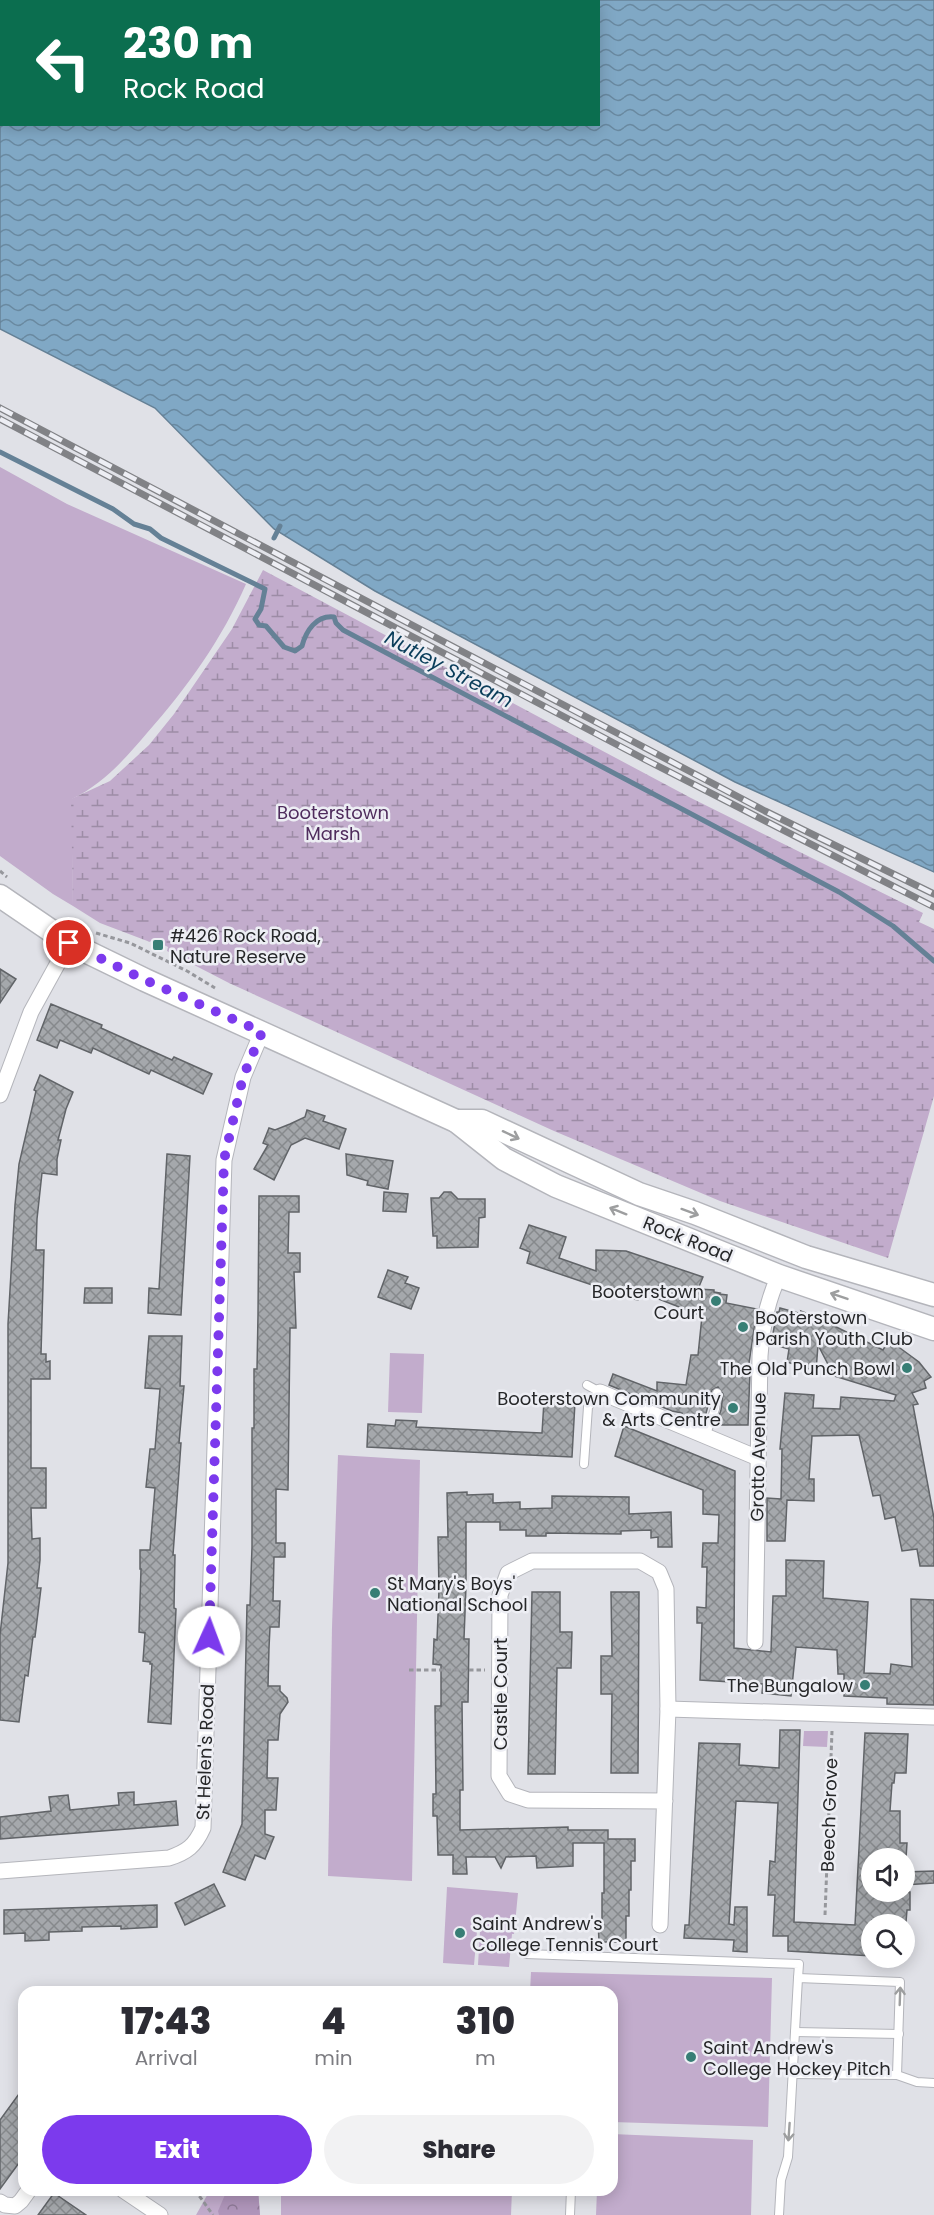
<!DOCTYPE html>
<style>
body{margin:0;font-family:Poppins,sans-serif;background:#f2f2f3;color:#2b2b33;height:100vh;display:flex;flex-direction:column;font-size:22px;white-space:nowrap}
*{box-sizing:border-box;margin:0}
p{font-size:20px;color:#7c7c81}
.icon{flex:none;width:33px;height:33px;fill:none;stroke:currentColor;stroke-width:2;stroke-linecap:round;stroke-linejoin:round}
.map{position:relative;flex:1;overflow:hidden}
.drawer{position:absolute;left:18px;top:1986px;width:600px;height:210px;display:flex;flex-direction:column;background:#fff;border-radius:18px;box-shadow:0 3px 15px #0003}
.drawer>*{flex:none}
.hud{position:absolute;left:0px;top:0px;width:600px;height:126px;box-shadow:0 3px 15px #0003;background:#0b6e4f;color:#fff;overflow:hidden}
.fabs{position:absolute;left:861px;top:1848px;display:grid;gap:12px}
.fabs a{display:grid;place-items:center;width:54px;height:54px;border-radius:50%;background:#fff;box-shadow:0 3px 15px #0003;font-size:30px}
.pin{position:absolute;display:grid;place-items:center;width:51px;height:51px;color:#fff;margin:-26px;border:3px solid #fff;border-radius:50%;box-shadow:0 2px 6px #0007}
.me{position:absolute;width:66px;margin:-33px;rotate:2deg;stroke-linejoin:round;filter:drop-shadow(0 0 4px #0008)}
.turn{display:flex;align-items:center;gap:21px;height:126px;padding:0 24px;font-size:27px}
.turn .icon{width:78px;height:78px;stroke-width:2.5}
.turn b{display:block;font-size:42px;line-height:51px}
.eta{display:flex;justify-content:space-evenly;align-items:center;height:102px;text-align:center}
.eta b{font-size:36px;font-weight:800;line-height:42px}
.primary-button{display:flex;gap:12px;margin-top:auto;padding:12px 24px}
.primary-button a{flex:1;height:69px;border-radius:36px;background:#7c3aed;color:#fff;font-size:24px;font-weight:800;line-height:69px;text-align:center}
.primary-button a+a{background:#f2f2f3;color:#2b2b33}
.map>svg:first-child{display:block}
.green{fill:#c2accc}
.forest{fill:url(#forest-crowns)}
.wetland{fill:url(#wetland-marsh)}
.water{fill:url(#water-waves);stroke:#658196;stroke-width:1.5;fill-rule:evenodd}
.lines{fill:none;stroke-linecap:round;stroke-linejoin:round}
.stream{stroke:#658196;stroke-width:5}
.building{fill:url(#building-cross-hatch);stroke:#616468;stroke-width:1.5}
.service-casing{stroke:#b4b5bb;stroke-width:10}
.minor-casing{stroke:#b4b5bb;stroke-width:17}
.secondary-casing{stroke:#b4b5bb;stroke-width:25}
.path{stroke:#96979c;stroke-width:3;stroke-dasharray:4.5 3;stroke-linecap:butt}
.service{stroke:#fff;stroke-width:8}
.minor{stroke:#fff;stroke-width:15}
.secondary{stroke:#fff;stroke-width:22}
.rail-casing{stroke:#818286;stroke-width:7}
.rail{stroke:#edeef4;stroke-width:4.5;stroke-dasharray:14;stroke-linecap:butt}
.oneway{stroke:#9d9e9f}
.route{stroke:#7c3aed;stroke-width:10;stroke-dasharray:0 18}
.poi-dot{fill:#377e75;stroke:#edeef4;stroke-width:2}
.labels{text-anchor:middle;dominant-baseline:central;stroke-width:5;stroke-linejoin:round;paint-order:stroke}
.park-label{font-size:18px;fill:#4f2c5d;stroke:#edeef4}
.poi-label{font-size:18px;fill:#262729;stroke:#edeef4;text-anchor:start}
.street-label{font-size:18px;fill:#262729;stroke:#edeef4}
.water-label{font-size:20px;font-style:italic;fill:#0a3d5a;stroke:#edeef4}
</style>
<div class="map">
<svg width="934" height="2215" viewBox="0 0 934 2215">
<defs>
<pattern id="forest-crowns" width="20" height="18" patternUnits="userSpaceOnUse" patternTransform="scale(1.5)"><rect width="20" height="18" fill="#b096bb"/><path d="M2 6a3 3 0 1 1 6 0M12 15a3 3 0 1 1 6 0" fill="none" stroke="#8f7a98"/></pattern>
<pattern id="wetland-marsh" width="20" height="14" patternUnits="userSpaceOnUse" patternTransform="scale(1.5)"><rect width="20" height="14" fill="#c2accc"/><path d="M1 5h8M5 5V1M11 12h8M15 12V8" fill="none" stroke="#9d8ca6"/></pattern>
<pattern id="water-waves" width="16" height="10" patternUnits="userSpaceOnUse" patternTransform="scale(1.5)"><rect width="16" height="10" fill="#80a8c5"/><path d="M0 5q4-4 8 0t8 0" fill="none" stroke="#6989a0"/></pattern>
<pattern id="building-cross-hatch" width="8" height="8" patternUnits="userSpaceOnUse" patternTransform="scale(1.5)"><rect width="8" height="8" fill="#a5a8ac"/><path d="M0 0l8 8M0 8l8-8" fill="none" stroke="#86898c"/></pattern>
</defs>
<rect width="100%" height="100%" fill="#e0e1e7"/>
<g class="green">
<path d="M0 467 67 504 246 584C222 639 187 688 147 733 125 759 103 784 72 799L73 906 53 894 0 856Z"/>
<path d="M390 1353 424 1354 422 1413 388 1412Z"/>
<path d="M338 1455 420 1460 412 1881 328 1876 332 1627Z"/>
<path d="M804 1731H828L827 1747 803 1746Z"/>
<path d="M447 1887 518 1893 514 1934H512L509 1967 478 1965 480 1931H477L474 1965 443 1963Z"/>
<path d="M531 1972 772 1978 768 2127 612 2122V1992H530Z"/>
<path d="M612 2134 753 2140 751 2215H596L597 2190H612Z"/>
<path d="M210 2190H258L260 2215H196Z"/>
<path d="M281 2190H512L511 2215H281Z"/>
</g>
<path class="forest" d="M227 2190H258L260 2215H219L218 2211Z"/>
<path class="wetland" d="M263 570 691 798 923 913 919 922 934 929V1096L888 1258 720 1201 554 1131 229 983 167 951 168 947 152 939 150 942 100 923 73 906 71 799 110 781 149 745 174 714 232 629Z"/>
<path class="water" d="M0 0H934V872L735 782 375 591 274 529 155 408 0 329ZM2 2H598V124H2Z"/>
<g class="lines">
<g class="stream">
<path d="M0 452 113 509 134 524 150 529 161 538 265 589 261 609 255 619 259 625 266 626 284 647 295 651 302 646C306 631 316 615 334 617L336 623 343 630 839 892 893 926 934 961"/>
<path d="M274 538 280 526"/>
</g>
</g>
<g class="building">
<path d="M0 969 16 979 0 1003Z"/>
<path d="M51 1004 102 1025 101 1028 172 1060 174 1057 212 1074 203 1094 151 1070 149 1074 93 1048 91 1053 60 1040 57 1048 37 1040Z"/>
<path d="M40 1075 73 1092 66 1109 58 1140H61L57 1159V1175L42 1173 37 1219 36 1250H44L41 1354H46V1362L50 1361V1379H31V1468H46V1508H31L32 1539 40 1538V1560L37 1588H41L35 1637H33L28 1676 25 1675 19 1722 0 1720V1635L8 1563V1324L15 1205 19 1164 36 1091 34 1090Z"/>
<path d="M307 1110 325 1116 323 1121 346 1129 339 1149 305 1138 291 1145 274 1180 254 1169 268 1145 263 1143 269 1128 275 1130 290 1124 305 1117Z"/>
<path d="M167 1154 190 1156 181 1315 148 1313 149 1288 159 1289Z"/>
<path d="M346 1154 393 1161 388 1189 367 1185 368 1181 347 1175Z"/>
<path d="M384 1192 408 1194 406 1212 383 1211Z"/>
<path d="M444 1192H451L458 1199H485V1217L479 1218 478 1247 437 1248V1236H433L431 1198H439Z"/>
<path d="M259 1196H299V1212H289L288 1253H300V1272H294L296 1328H290L288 1490 276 1489V1543H285V1557H274L273 1601H280L279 1627H270L269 1648 268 1686H280V1691L287 1698 288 1702 280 1714 278 1740H268L267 1778H278L277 1793 276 1810H265V1834L274 1837 265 1859 255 1855 245 1880 223 1872 242 1824 247 1605H250L252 1547V1428H254V1369H257L258 1315Z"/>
<path d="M529 1225 566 1237 559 1258 596 1271V1250L626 1251 703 1277 698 1289 714 1290V1292L720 1293 719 1294 727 1295 726 1303 757 1309 748 1370 750 1371 748 1425H716L721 1410 723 1394 718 1387 712 1390 704 1421 686 1417 682 1416V1413L672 1411 609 1385 613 1374 657 1391V1382L686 1385 691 1355H698L702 1316 641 1292 638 1300 624 1296 627 1288H601L527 1263 530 1252 520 1248Z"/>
<path d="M388 1270 408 1277 405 1283 419 1288 411 1309 378 1297Z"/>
<path d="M85 1288H112V1303H84Z"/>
<path d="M780 1308 802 1314 801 1311 820 1319 883 1350 889 1340 919 1362 931 1377 924 1381 926 1388 912 1393 918 1404 913 1405 934 1518V1566H920L917 1549 902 1551 895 1517 885 1519 880 1495 873 1496 859 1435 812 1436 809 1479H814V1501L787 1500 785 1541H767V1498L781 1499 782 1449H780L785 1393 814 1395 813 1408 840 1409 841 1397 894 1401 896 1395 834 1376 818 1345 816 1371 787 1362 789 1349 771 1344 777 1312H779Z"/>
<path d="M149 1336H182L180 1386H184L179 1443H181L173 1555H175L174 1608 176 1609 171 1724 148 1722 152 1664H150V1662L143 1661 145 1633 139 1632 141 1569H140V1550H150L155 1488 146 1487 150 1449H155L160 1389 145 1388Z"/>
<path d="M544 1401 575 1402 572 1457 367 1447 368 1424 395 1426 396 1420 417 1421 416 1427 542 1433Z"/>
<path d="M624 1426 735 1471 734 1648 771 1652 773 1596H786V1560L824 1561 823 1598 868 1602 864 1673 890 1674 891 1664 912 1667 911 1599 934 1600V1705L887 1704V1698L844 1696V1674H838L837 1650 796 1647 791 1696 762 1693 763 1684 700 1680 702 1623H697V1607L706 1608 707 1567H702L703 1543H718L719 1515 703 1514V1490L615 1456Z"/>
<path d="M467 1492V1495L493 1494V1503L520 1502V1509L552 1508V1496L629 1497V1514L671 1512 672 1547H658V1537L651 1538V1530L621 1531V1534L546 1533V1536H526V1530H500V1522H466V1586L464 1639H469L468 1702H462L463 1790H460V1830L568 1827V1830H608V1839H635V1861H631V1890H629V1916H626V1942H599L598 1919H602V1893H604V1843H573V1866L537 1868 536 1856 506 1857 501 1868 495 1857H466L467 1874H453V1855H438L437 1816H433V1794H436L435 1706H441V1665L433 1664 434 1639 437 1640 439 1590 438 1537H448L447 1493Z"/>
<path d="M532 1592H560V1632H572L571 1668H557L555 1774H528Z"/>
<path d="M611 1592H639L638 1773H611L612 1694H601V1656H612Z"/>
<path d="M780 1730H800L794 1922 855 1925 865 1733 908 1734 906 1773H895L894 1783H892L890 1811H900V1843H907L906 1858H872V1892H910V1910H907L906 1922 872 1920V1956L788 1951V1936H773L775 1895H768L770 1861 775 1862 778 1803 736 1801 729 1924 734 1925 735 1907H747V1952L733 1951 734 1940 684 1938 685 1925H689L699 1743 740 1744 739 1765 779 1768Z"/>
<path d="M134 1792V1805L176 1801 178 1825 0 1839V1817L51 1811 49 1797 68 1795 70 1810 119 1805 118 1793Z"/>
<path d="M934 1871V1883L904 1885V1872Z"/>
<path d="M214 1884 225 1906 185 1925 175 1903Z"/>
<path d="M157 1905V1927L121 1929V1926L82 1927V1931L49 1932V1940L25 1941V1933L4 1934V1910Z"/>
<path d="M24 2087V2156L0 2189V2120Z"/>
<path d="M54 2193 86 2215H38Z"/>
</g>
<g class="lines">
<g class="service-casing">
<g id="service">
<path d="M705 1437 715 1409 717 1393"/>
<path d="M584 1464 588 1407 600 1392 587 1385"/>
<path d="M526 1954 799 1964 798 1978"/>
<path d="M795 2032 899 2034"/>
<path d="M793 2074 897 2075 917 2082 934 2083"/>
<path d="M570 2215 571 2190"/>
<path d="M779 2215 781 2180 788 2157 798 1978 900 1982 897 2075"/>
</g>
</g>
<g class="minor-casing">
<g id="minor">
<path d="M0 1095 31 1012 69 943"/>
<path d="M600 1392 758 1458"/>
<path d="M755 1642 760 1356C762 1329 767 1300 779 1276"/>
<path d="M668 1709 934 1717"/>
<path d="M0 1871 169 1858C187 1852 195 1846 203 1828L224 1160 243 1077 262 1032"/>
<path d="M660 1925 668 1709 666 1589 659 1572 640 1561H532L508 1573 500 1595 499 1776 510 1794 528 1800 665 1801"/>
<path d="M123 2190 160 2215"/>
<path d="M0 2202 5 2205 15 2206 21 2201 29 2190"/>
</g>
</g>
<g class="secondary-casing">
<g id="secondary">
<path d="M0 896 69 943 145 980 456 1121 504 1159 556 1186 779 1276 934 1329"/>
<path d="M456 1121H482L639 1194 695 1213 806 1257 934 1295"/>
</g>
</g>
<g class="path">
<path d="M0 871 7 877"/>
<path d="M96 933 130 943 187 971 215 988"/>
<path d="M409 1670H485"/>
<path d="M825 1915 832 1731"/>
<path d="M195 2190 213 2215"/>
</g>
<use href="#service" class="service"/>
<use href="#minor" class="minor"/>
<use href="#secondary" class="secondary"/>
<g class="rail-casing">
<g id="rail">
<path d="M0 408 765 811 934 894"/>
<path d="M0 419 646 760 934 907"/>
</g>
</g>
<use href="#rail" class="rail"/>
</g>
<defs><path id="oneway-shaft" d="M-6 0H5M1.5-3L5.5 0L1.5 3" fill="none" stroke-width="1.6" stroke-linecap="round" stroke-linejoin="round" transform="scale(1.5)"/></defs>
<g class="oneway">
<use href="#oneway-shaft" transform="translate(511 1135) rotate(25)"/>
<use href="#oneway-shaft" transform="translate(618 1211) rotate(-158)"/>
<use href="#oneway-shaft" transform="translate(690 1212) rotate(20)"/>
<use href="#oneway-shaft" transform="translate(839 1296) rotate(-161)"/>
<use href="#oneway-shaft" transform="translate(900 1996) rotate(-88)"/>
<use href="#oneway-shaft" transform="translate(789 2132) rotate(94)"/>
</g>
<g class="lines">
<path class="route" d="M69 943 145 980 262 1032 243 1077 224 1160 209 1637"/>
</g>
<g class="poi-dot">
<rect x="152" y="939" width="12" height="12" rx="3"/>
<circle cx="716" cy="1301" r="6"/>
<circle cx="743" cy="1327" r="6"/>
<circle cx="907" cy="1368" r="6"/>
<circle cx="733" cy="1408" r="6"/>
<circle cx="375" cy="1593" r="6"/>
<circle cx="865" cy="1685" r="6"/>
<circle cx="460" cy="1933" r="6"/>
<circle cx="691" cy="2057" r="6"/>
</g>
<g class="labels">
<g class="park-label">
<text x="333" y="812">Booterstown<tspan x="333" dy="21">Marsh</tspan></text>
</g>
<g class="poi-label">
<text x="170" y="935">#426 Rock Road,<tspan x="170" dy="21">Nature Reserve</tspan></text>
<text x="704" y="1291" text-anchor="end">Booterstown<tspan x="704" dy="21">Court</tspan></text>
<text x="755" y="1317">Booterstown<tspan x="755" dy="21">Parish Youth Club</tspan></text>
<text x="895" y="1368" text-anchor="end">The Old Punch Bowl</text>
<text x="721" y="1398" text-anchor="end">Booterstown Community<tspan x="721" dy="21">&amp; Arts Centre</tspan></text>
<text x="387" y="1583">St Mary's Boys'<tspan x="387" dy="21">National School</tspan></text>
<text x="853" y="1685" text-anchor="end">The Bungalow</text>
<text x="472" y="1923">Saint Andrew's<tspan x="472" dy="21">College Tennis Court</tspan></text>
<text x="703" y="2047">Saint Andrew's<tspan x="703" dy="21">College Hockey Pitch</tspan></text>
</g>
<g class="street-label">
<text transform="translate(688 1239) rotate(22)">Rock Road</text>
<text transform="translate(758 1457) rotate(-89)">Grotto Avenue</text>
<text transform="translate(500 1694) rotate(-90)">Castle Court</text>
<text transform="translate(205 1752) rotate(-88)">St Helen's Road</text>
<text transform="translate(829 1815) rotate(-88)">Beech Grove</text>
</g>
<g class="water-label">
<text transform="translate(449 669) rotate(28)">Nutley Stream</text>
</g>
</g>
</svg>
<div class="fabs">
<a><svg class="icon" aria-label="sound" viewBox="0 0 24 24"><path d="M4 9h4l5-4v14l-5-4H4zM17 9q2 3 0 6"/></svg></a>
<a><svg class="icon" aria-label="search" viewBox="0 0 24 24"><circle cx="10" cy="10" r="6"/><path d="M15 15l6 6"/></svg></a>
</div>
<div class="pin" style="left:69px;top:943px;background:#d93025"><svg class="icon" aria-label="arrive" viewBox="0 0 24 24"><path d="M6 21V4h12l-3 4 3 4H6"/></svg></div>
<svg class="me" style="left:209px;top:1637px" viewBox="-20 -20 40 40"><circle r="19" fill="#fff"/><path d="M0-13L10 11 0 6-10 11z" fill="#7c3aed"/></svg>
<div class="hud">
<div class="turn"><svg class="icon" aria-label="left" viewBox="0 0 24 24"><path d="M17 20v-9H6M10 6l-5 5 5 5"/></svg><div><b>230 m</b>Rock Road</div></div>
</div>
<section class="drawer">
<div class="eta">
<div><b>17:43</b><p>Arrival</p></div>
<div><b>4</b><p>min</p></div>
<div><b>310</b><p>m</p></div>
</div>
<div class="primary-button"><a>Exit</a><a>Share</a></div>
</section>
</div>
